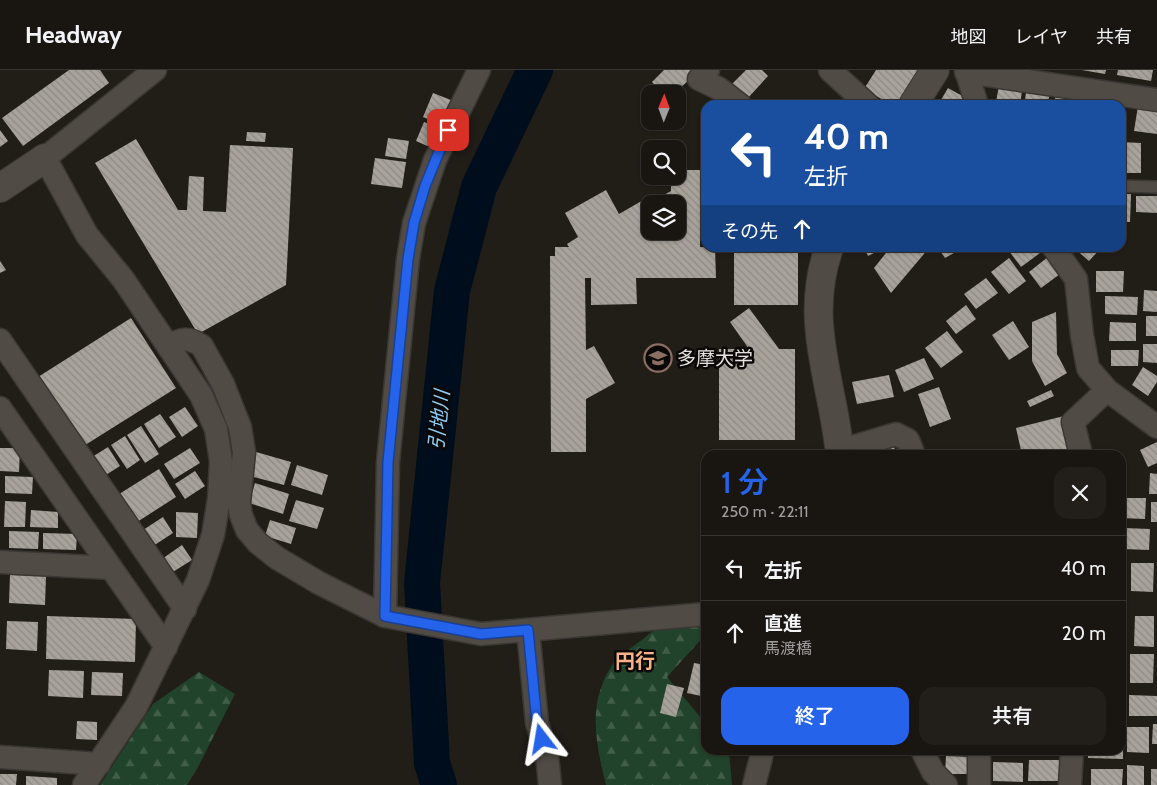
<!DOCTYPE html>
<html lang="ja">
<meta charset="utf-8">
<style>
body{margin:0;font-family:Cabin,"Noto Sans JP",sans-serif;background:#221f1a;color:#f1f3f6;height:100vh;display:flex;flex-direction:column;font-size:19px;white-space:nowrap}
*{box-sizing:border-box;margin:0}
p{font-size:16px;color:#9f9f9f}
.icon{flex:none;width:28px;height:28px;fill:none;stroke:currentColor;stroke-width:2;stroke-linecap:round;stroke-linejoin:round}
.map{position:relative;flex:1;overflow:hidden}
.details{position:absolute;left:701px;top:380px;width:425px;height:305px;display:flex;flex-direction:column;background:#191611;border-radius:15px;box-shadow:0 1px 4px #0004,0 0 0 1px #373531}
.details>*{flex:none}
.guide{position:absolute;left:701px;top:30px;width:425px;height:152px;border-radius:15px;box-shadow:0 1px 4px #0004,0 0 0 1px #373531;background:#1a4fa0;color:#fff;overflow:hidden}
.needle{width:32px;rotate:1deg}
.controls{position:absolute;left:641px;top:15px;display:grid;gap:10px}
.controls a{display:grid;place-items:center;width:45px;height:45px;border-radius:10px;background:#191611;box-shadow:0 1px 4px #0004,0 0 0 1px #373531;font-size:25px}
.pin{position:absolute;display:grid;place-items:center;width:42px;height:42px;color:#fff;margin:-21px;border-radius:10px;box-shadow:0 2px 8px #0006}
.me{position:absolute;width:55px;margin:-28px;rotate:346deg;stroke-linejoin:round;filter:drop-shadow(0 0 4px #0008)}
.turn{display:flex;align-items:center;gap:18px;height:105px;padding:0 20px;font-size:22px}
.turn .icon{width:65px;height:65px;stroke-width:2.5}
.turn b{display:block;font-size:35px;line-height:42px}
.then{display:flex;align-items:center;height:48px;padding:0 20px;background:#0003;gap:10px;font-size:19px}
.round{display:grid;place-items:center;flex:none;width:52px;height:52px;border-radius:15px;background:#221f1a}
.overview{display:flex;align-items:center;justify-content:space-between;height:85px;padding:0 20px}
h1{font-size:30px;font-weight:600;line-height:38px;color:#2563eb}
.cta{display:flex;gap:10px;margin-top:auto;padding:10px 20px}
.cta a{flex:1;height:58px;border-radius:15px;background:#2563eb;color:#fff;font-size:20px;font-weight:600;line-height:58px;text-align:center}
.cta a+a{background:#221f1a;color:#f1f3f6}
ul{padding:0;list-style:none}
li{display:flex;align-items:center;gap:15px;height:65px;padding:0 20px;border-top:1px solid #373531}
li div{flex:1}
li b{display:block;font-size:19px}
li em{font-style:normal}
header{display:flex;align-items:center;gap:30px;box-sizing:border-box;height:70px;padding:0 25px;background:#191611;border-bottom:1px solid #373531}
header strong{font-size:24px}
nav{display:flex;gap:28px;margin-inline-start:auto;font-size:18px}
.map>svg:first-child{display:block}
.forest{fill:url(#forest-firs)}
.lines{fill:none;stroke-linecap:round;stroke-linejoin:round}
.river{stroke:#000d1d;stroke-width:36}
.building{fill:url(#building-back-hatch);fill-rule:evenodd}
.service-casing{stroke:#3b3734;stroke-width:14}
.minor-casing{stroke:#3b3734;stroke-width:25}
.tertiary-casing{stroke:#3b3734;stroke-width:30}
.service{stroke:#504b44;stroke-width:11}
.minor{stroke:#504b44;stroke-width:22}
.tertiary{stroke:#504b44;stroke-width:28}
.route-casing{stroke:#184099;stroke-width:12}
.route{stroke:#2563eb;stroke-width:9}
.labels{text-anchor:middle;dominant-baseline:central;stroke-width:5;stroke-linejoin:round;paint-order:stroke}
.poi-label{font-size:19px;fill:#e5e2de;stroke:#090806;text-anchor:start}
.water-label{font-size:20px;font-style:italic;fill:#91ccf6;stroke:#090806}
.neighbourhood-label{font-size:20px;font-weight:bold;fill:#f9b288;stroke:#090806}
</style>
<header>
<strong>Headway</strong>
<nav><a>地図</a><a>レイヤ</a><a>共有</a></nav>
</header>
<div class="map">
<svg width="1157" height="715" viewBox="0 0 1157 715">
<defs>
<pattern id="forest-firs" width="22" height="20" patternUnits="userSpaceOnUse" patternTransform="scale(1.25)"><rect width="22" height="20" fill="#22432b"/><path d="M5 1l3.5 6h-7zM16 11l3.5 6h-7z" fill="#425e49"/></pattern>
<pattern id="building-back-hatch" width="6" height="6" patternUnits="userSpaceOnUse" patternTransform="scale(1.25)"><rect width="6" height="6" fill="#a7a29a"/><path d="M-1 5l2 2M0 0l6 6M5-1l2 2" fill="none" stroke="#8e8a84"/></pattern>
</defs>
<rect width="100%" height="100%" fill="#211d17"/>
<g class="forest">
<path d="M706 537V564L667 607 706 654V680L729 681 732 715H606C596 674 587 635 611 597 617 586 633 577 643 569 662 553 682 541 706 537Z"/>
<path d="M199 602 235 624 197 699 187 715H100L153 634Z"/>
</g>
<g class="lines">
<path class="river" d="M439 715 432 693 422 513 452 221 479 117 535 0"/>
</g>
<g class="building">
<path d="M69 0H100L109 13 23 76 2 48Z"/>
<path d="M664 0H691L695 4 674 24H663L652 12Z"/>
<path d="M746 0H762L768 6 747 29 732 14Z"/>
<path d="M876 0H918L897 35H892L864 19Z"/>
<path d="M1082 0H1106L1105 4Z"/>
<path d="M1118 0H1153L1151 11 1117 5Z"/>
<path d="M1000 10 1023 14 1020 35 996 32Z"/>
<path d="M1027 17 1050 20 1048 35H1024Z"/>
<path d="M948 18 966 28 962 35H938Z"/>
<path d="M433 23 456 32 446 57 423 47Z"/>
<path d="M1056 23 1081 26 1080 35H1054Z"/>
<path d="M1138 36 1157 39V64L1134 61Z"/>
<path d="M424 52 440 58 432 78 416 71Z"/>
<path d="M0 60 8 71 0 77Z"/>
<path d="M247 62 266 63 265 72 246 71Z"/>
<path d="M388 68 409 71 406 89 385 86Z"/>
<path d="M136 69 178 140H187L189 106 204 107 203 141 226 142 230 75 293 78 286 215 198 264 95 93Z"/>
<path d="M1121 72 1141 73V103H1121Z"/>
<path d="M375 88 406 92 402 118 371 114Z"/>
<path d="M684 100H706V160L700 164V177L715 178 716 208H636L637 234 591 235V208H585L586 280 594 276 615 313 586 329V382H551L550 186H555V177H569L567 174 578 167 565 143 606 120 619 144 652 125 655 130 671 121V109H685ZM650 134H678V161H650Z"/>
<path d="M1121 124H1131L1130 152H1121Z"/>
<path d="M1136 126H1157V143L1136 142Z"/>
<rect x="734" y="178" width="64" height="57"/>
<path d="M864 178H881L882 179 868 186Z"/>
<path d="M890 178H929L891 223 874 198Z"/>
<path d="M938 178H960L961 179 945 188Z"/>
<path d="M1015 178H1036L1040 183 1021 197 1009 181Z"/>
<path d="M1074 178H1101L1089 191Z"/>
<path d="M1048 187 1060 204 1041 218 1029 202Z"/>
<path d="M1009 188 1026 211 1009 224 991 202Z"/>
<path d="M0 191 6 200 0 203Z"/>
<path d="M1096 201H1124L1123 222H1096Z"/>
<path d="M986 208 998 223 976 239 964 224Z"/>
<path d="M1144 220 1157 221V242L1143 241Z"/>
<path d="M1105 226 1138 227 1137 245 1105 244Z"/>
<path d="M966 235 976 249 956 264 946 251Z"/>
<path d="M749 238 779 279H795V370H719V279H749L730 252Z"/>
<path d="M1056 242 1057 284 1067 303 1045 316 1032 291V252Z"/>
<rect x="1146" y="246" width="11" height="20"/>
<path d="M131 248 176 318 82 377 38 307Z"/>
<path d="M1013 251 1029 277 1009 290 992 265Z"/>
<path d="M1110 252 1136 253V271H1109Z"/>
<path d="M947 261 963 282 941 298 925 278Z"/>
<path d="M1143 274H1157V293L1143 292Z"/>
<path d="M1111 280H1139L1138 296H1111Z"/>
<path d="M924 288 934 309 904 322 895 300Z"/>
<path d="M1143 297 1157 306V312L1148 326 1132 315Z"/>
<path d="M889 305 894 327 857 334 852 312Z"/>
<path d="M939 317 951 349 930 357 918 324Z"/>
<path d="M1051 320 1054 326 1030 337 1027 331Z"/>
<path d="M185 337 198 356 182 367 169 347Z"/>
<path d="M160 344 176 367 159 378 144 354Z"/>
<path d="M1064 346 1074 385H1022L1016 358Z"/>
<path d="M141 356 159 384 145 393 127 365Z"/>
<path d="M125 366 140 390 127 399 111 375Z"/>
<path d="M1157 372V393L1148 397 1140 380Z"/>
<path d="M108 377 120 396 101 408 89 389Z"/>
<path d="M894 377 897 385H881L880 383Z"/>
<path d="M0 378H20L19 402 0 401Z"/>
<path d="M190 378 200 393 174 409 164 394Z"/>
<path d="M974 379 1002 380V385H974Z"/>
<path d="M256 382 291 392 284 415 250 406Z"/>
<path d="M297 395 328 405 322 425 291 415Z"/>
<path d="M159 399 176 427 134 454 116 426Z"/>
<path d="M195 401 205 416 185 429 175 414Z"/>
<path d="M1150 403 1157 404V424H1149Z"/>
<path d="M5 406 33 407 32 424 5 423Z"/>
<path d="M255 413 289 424 283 444 249 433Z"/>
<path d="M1121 428H1146L1145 449 1121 448Z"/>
<path d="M296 430 324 438 317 459 289 451Z"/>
<path d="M5 431 26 432 25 457H4Z"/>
<rect x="1151" y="432" width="6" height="20"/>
<path d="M31 440 58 442V458L30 457Z"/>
<path d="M176 442 198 443 197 468 176 467Z"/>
<path d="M163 447 173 463 150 478 140 462Z"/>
<path d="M270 450 296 458 291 474 265 466Z"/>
<path d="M1124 458 1150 459 1149 480 1123 479Z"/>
<path d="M9 461 39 462 38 479 9 478Z"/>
<path d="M43 463 77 464 76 480 43 479Z"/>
<path d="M182 475 192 490 168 505 159 491Z"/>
<path d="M1131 493H1154L1153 522 1131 521Z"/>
<path d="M10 505 46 506 45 535 9 533Z"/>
<path d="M47 546 136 549 135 592 46 589Z"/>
<path d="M1135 546H1154V577L1134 576Z"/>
<path d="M7 551 38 552 37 581 6 579Z"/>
<path d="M1130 584H1154L1153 613H1130Z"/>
<path d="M694 593 706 595V627L687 623Z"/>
<path d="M49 600 84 601 83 628 48 626Z"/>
<path d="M92 602 123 603 122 626 91 625Z"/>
<path d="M667 614 684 618 676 647 660 643Z"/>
<path d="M1129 625 1157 626V646H1129Z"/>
<path d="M77 651 97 652V670L76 669Z"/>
<path d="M1153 654H1157V674H1152Z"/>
<path d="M1127 657H1149V683L1127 682Z"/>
<path d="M996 680H1028V684L996 683Z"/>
<path d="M1088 680H1123V689L1088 688Z"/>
<path d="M946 686 972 687V704H945Z"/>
<path d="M1029 690H1065V711H1028Z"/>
<path d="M993 692 1023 693V712L993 711Z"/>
<path d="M1127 695 1144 696V715H1127Z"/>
<path d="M1091 699H1123L1122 715H1091Z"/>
<rect x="1151" y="699" width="6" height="16"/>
<path d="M0 704H17L16 715H0Z"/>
<path d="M26 706 57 708V715H26Z"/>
</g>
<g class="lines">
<g class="service-casing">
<path id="service" d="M1121 116 1157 117"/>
</g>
<g class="minor-casing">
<g id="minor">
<path d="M708 0 699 9 718 18 740 35"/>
<path d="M830 0 868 35"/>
<path d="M966 0 977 35"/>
<path d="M966 2 1157 30"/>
<path d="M1054 178 1076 209 1082 265 1088 298 1107 320 1157 357"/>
<path d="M0 270 185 539"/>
<path d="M169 278C180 267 189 267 202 276L223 314 240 357 244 382 239 433 241 445 247 460 258 473 277 488 319 513 385 546 481 564 706 544"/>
<path d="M0 338 166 577"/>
<path d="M839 381 896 364 908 370 914 385"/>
<path d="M1081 385 1073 352 1107 320"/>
<path d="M0 492 111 498"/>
<path d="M385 546 388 392 408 189 414 153 435 90 479 0"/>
<path d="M528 560 537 653 547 685 550 715"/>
<path d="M922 680 933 702 946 715"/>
<path d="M979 680V715"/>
<path d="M0 687 99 694"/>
<path d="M84 715 136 637 198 510 213 465 219 429 221 391 216 359 201 325 123 209 87 165 45 88 155 0"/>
<path d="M754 715 763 680"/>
<path d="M1070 715 1072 680"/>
</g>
</g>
<g class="tertiary-casing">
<g id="tertiary">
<path d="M913 35 935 0"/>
<path d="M0 118 45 88"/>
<path d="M829 178C803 252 833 311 840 385"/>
</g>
</g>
<use href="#service" class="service"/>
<use href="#minor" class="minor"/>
<use href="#tertiary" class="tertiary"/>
</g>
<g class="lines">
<g class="route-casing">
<path id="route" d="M448 60 425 116 414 153 408 189 388 392 385 546 481 564 528 560 537 653 542 669"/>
</g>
<use href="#route" class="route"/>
</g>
<defs>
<g id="university-ring" transform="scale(1.4375)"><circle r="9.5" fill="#090806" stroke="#8d6e63" stroke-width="1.5"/><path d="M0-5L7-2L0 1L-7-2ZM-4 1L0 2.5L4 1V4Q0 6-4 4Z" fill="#8d6e63"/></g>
</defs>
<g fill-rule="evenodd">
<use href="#university-ring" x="658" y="288"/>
</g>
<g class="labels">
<g class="poi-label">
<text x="677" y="288">多摩大学</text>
</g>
<g class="water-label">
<text transform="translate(439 350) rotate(-84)">引地川</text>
</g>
<g class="neighbourhood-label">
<text x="635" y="591">円行</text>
</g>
</g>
</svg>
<div class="controls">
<a><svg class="needle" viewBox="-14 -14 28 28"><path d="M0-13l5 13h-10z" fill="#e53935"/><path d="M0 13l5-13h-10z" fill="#9f9f9f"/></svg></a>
<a><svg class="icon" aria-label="search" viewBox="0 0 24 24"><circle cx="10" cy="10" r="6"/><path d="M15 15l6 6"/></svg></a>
<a><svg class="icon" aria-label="layers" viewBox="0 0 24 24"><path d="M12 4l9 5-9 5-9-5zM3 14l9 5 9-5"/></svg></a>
</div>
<div class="pin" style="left:448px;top:60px;background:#d93025"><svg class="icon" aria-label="arrive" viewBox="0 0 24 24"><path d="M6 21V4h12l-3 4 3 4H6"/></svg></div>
<svg class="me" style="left:542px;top:669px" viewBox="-20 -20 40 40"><path d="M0-17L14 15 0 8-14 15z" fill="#2563eb" stroke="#fff" stroke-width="4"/></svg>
<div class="guide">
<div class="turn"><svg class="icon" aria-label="left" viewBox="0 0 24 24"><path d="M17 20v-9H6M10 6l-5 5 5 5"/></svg><div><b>40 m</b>左折</div></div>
<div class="then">その先<svg class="icon" aria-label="ahead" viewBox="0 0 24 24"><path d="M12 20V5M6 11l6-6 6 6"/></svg></div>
</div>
<section class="details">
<div class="overview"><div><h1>1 分</h1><p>250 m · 22:11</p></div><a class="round"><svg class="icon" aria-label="close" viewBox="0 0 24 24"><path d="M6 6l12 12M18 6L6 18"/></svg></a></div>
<ul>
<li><svg class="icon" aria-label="left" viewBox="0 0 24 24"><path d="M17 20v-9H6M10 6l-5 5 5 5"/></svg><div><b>左折</b></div><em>40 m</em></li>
<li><svg class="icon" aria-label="ahead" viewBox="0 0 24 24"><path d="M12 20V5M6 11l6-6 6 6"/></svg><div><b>直進</b><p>馬渡橋</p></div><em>20 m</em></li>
</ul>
<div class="cta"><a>終了</a><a>共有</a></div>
</section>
</div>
